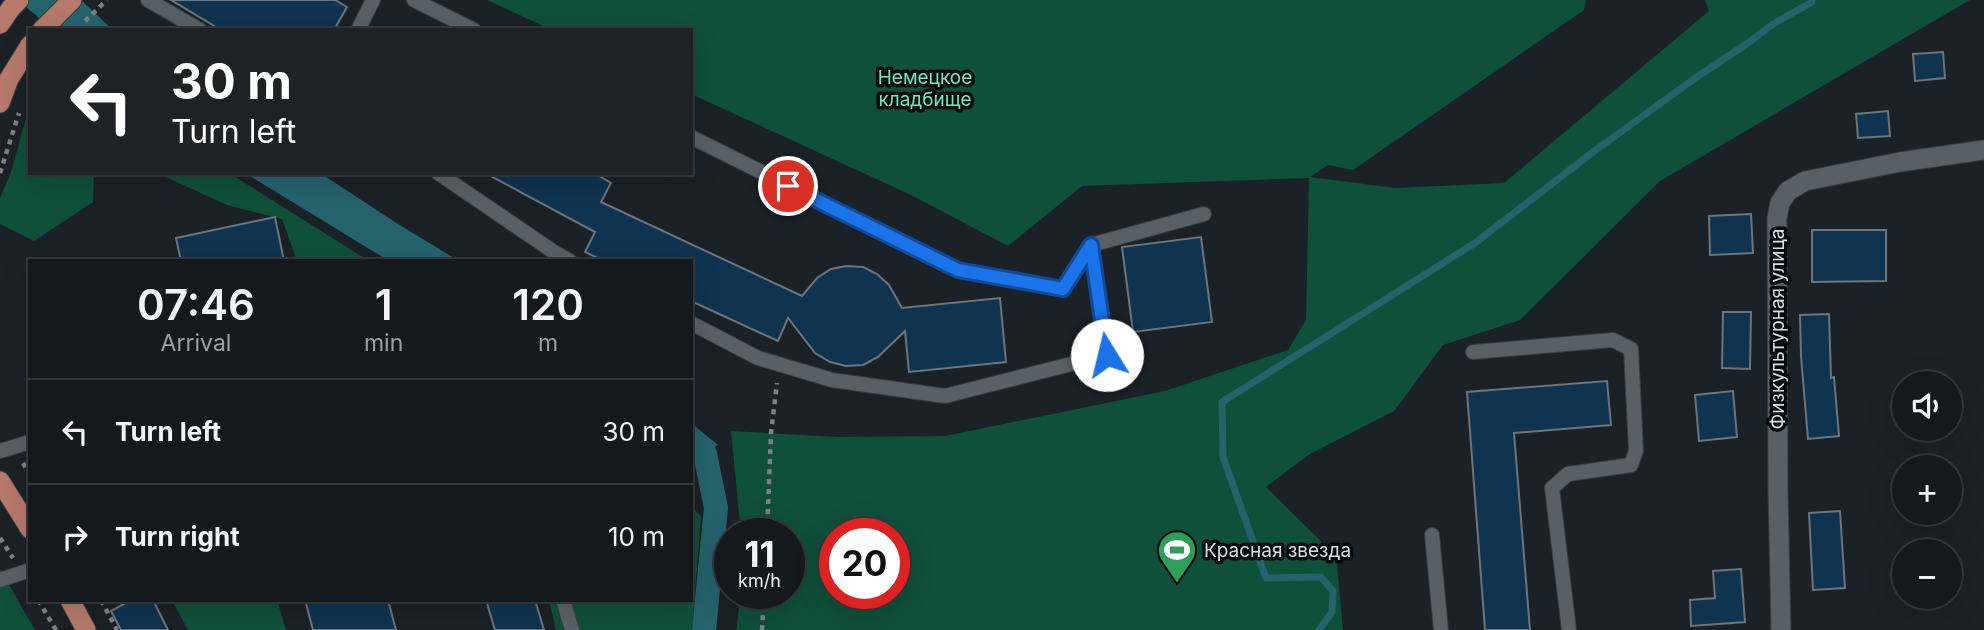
<!DOCTYPE html>
<meta charset="utf-8">
<style>
body{margin:0;font-family:Inter,sans-serif;background:#21262a;color:#f1f3f6;height:100vh;display:flex;flex-direction:column;font-size:26px;white-space:nowrap}
*{box-sizing:border-box;margin:0}
p{font-size:23px;color:#9da0a4}
.icon{flex:none;width:38px;height:38px;fill:none;stroke:currentColor;stroke-width:2;stroke-linecap:round;stroke-linejoin:round}
.map{position:relative;flex:1;overflow:hidden}
.sheet{position:absolute;left:28px;top:259px;width:665px;height:343px;display:flex;flex-direction:column;background:#14191d;border-radius:0px;box-shadow:0 7px 28px #0002,0 0 0 2px #33383b}
.sheet>*{flex:none}
.guide{position:absolute;left:28px;top:28px;width:665px;height:147px;border-radius:0px;box-shadow:0 7px 28px #0002,0 0 0 2px #33383b;background:#202124;color:#fff;overflow:hidden}
.controls{position:absolute;left:1892px;top:371px;display:grid;gap:14px}
.controls a{display:grid;place-items:center;width:70px;height:70px;border-radius:50%;background:#14191d;box-shadow:0 7px 28px #0002,0 0 0 2px #33383b;font-size:35px}
.speed{position:absolute;left:714px;top:518px;display:flex;gap:14px;font-size:35px;font-weight:700;text-align:center}
.speed>*{display:grid;place-content:center;width:91px;height:91px;border-radius:50%;background:#14191d;box-shadow:0 7px 28px #0002,0 0 0 2px #33383b;line-height:1}
.speed small{font-size:18px;font-weight:400}
.speed .limit{border:10px solid #d22;background:#fff;color:#111}
.pin{position:absolute;display:grid;place-items:center;width:60px;height:60px;color:#fff;margin:-30px;border:4px solid #fff;border-radius:50%;box-shadow:0 2px 7px #0007}
.me{position:absolute;width:77px;margin:-38px;rotate:351deg;stroke-linejoin:round;filter:drop-shadow(0 0 5px #0008)}
.turn{display:flex;align-items:center;gap:24px;height:147px;padding:0 28px;font-size:32px}
.turn .icon{width:91px;height:91px;stroke-width:2.5}
.turn b{display:block;font-size:49px;line-height:60px}
.eta{display:flex;justify-content:space-evenly;align-items:center;height:119px;text-align:center}
.eta b{font-size:42px;font-weight:600;line-height:49px}
ul{padding:0;list-style:none}
li{display:flex;align-items:center;gap:21px;height:105px;padding:0 28px;border-top:2px solid #33383b}
li div{flex:1}
li b{display:block;font-size:26px}
li em{font-style:normal}
.map>svg:first-child{display:block}
.green{fill:#0f503a;fill-rule:evenodd}
.water{fill:#25636c}
.lines{fill:none;stroke-linecap:round;stroke-linejoin:round}
.stream{stroke:#25636c;stroke-width:7}
.canal{stroke:#25636c;stroke-width:24}
.building{fill:#10334f;stroke:#6c747c;stroke-width:2}
.service-casing{stroke:#383d42;stroke-width:16}
.minor-casing{stroke:#383d42;stroke-width:21}
.primary-casing{stroke:#383d42;stroke-width:21}
.path{stroke:#7b8186;stroke-width:4.5;stroke-dasharray:5 5;stroke-linecap:butt}
.service{stroke:#586067;stroke-width:14}
.minor{stroke:#586067;stroke-width:19}
.primary{stroke:#b6796b;stroke-width:19}
.route-casing{stroke:#114b97;stroke-width:18}
.route{stroke:#1a73e8;stroke-width:12}
.labels{text-anchor:middle;dominant-baseline:central;stroke-width:7;stroke-linejoin:round;paint-order:stroke}
.park-label{font-size:19px;fill:#69eab8;stroke:#070a0d}
.street-label{font-size:19px;fill:#d8dde1;stroke:#070a0d}
.poi-label{font-size:19px;fill:#d8dde1;stroke:#070a0d;text-anchor:start}
</style>
<div class="map">
<svg width="1984" height="630" viewBox="0 0 1984 630">
<rect width="100%" height="100%" fill="#1a2127"/>
<g class="green">
<path d="M487 0H1586L1584 10 1353 170 1328 165 1310 177 1395 188 1504 183 1709 11 1705 0H1970L1660 181 1520 320 1443 345 1394 411 1310 454 1266 487 1336 556 1343 630H736L741 593H789V534H741L731 431 838 437 945 436 1165 391 1288 350 1306 320 1309 178 1082 186 1008 246 911 195 691 94V30H552ZM835 534H894V593H835Z"/>
<path d="M30 104V173H94L93 202 34 241 0 224V198L11 172Z"/>
<path d="M157 173H229L369 261H297L282 219 227 205Z"/>
<path d="M691 507 701 516 692 630H556L549 600H691Z"/>
<path d="M0 569 35 630H0Z"/>
<path d="M195 600H277L286 630H188L173 602Z"/>
</g>
<g class="water">
<path d="M18 0H81L113 30H53Z"/>
<path d="M245 173H320L398 224 459 261H389Z"/>
<path d="M691 423 718 445 691 462Z"/>
</g>
<g class="lines">
<path class="stream" d="M1319 630 1332 612 1333 591 1321 577 1266 578 1223 457 1222 402 1475 243 1593 152 1694 79 1748 43 1773 24 1812 2V0"/>
<path class="canal" d="M704 630 716 508 705 454"/>
</g>
<g class="building">
<path d="M171 0H335L347 7 334 30H221Z"/>
<path d="M1943 52 1945 78 1915 81 1913 54Z"/>
<path d="M1888 111 1890 136 1858 138 1856 114Z"/>
<path d="M485 173H594L611 183 601 202 802 296 817 278 831 269 846 266 863 267 877 274 889 285 902 308 1000 298 1006 362 909 372 905 331 878 357 863 365 846 366 830 362 815 353 788 318 778 341 691 301V261H604L585 252 595 232Z"/>
<path d="M1751 214 1753 253 1710 255 1709 216Z"/>
<path d="M275 217 284 261H181L176 238Z"/>
<path d="M1812 230H1886V281L1812 282Z"/>
<path d="M1201 237 1212 322 1133 332 1122 247Z"/>
<path d="M1723 312H1751L1750 369 1722 368Z"/>
<path d="M1829 314 1831 378 1834 377 1839 436 1808 439 1801 356 1800 315Z"/>
<path d="M1607 381 1611 425 1514 433 1530 630H1485L1467 392Z"/>
<path d="M1733 391 1737 437 1699 441 1695 395Z"/>
<path d="M1840 511 1845 588 1813 590 1809 513Z"/>
<path d="M1741 569 1745 622 1691 626 1690 600 1715 598 1713 571Z"/>
<path d="M131 600H153L168 630H121L111 611Z"/>
<path d="M305 600H388L396 630H313Z"/>
<path d="M486 600H535L544 630H495Z"/>
</g>
<g class="lines">
<g class="service-casing">
<g id="service">
<path d="M148 0 200 30"/>
<path d="M414 0 474 30"/>
<path d="M358 30 373 0"/>
<path d="M691 137 958 270 1063 289 1091 245 1204 214"/>
<path d="M438 173 554 252 570 261"/>
<path d="M691 323 758 358 832 380 945 396 1107 355 1091 245"/>
<path d="M1473 352 1613 340 1631 349 1636 451 1631 465 1568 474 1552 488 1569 630"/>
<path d="M0 451 30 442"/>
<path d="M1432 535 1441 630"/>
<path d="M0 580 30 570"/>
<path d="M563 600 572 630"/>
</g>
</g>
<g class="minor-casing">
<path id="minor" d="M1781 630 1778 491 1777 218 1780 203 1788 191 1805 181 1900 162 1984 150"/>
</g>
<g class="primary-casing">
<g id="primary">
<path d="M0 24 11 8 19 0"/>
<path d="M42 30 72 0"/>
<path d="M0 103 9 79 30 45"/>
<path d="M0 481 30 529"/>
<path d="M70 600 86 630"/>
</g>
</g>
<g class="path">
<path d="M85 21 107 0"/>
<path d="M0 173 19 113"/>
<path d="M23 463 30 475"/>
<path d="M767 534 771 433 777 383"/>
<path d="M0 538 13 558"/>
<path d="M38 600 56 630"/>
<path d="M101 600 117 630"/>
<path d="M762 630 764 593"/>
</g>
<use href="#service" class="service"/>
<use href="#minor" class="minor"/>
<use href="#primary" class="primary"/>
</g>
<g class="lines">
<g class="route-casing">
<path id="route" d="M788 186 958 270 1063 289 1091 245 1107 355"/>
</g>
<use href="#route" class="route"/>
</g>
<defs>
<g id="stadium-pin" transform="scale(2.0125)"><path d="M0 17L-7.5 6A9.5 9.5 0 1 1 7.5 6Z" fill="#2e9e5b" stroke="#070a0d"/><path d="M0-5a6.5 5 0 1 0 0 10a6.5 5 0 1 0 0-10ZM-3.5-1.8h7v3.6h-7Z" fill="#fff"/></g>
</defs>
<g fill-rule="evenodd">
<use href="#stadium-pin" x="1177" y="550"/>
</g>
<g class="labels">
<g class="park-label">
<text x="925" y="77">Немецкое<tspan x="925" dy="22">кладбище</tspan></text>
</g>
<g class="street-label">
<text transform="translate(1777 329) rotate(-90)">Физкультурная улица</text>
</g>
<g class="poi-label">
<text x="1204" y="550">Красная звезда</text>
</g>
</g>
</svg>
<div class="controls">
<a><svg class="icon" aria-label="sound" viewBox="0 0 24 24"><path d="M4 9h4l5-4v14l-5-4H4zM17 9q2 3 0 6"/></svg></a>
<a>+</a>
<a>−</a>
</div>
<div class="speed"><div>11<small>km/h</small></div><div class="limit">20</div></div>
<div class="pin" style="left:788px;top:186px;background:#d93025"><svg class="icon" aria-label="arrive" viewBox="0 0 24 24"><path d="M6 21V4h12l-3 4 3 4H6"/></svg></div>
<svg class="me" style="left:1107px;top:355px" viewBox="-20 -20 40 40"><circle r="19" fill="#fff"/><path d="M0-13L10 11 0 6-10 11z" fill="#1a73e8"/></svg>
<div class="guide">
<div class="turn"><svg class="icon" aria-label="left" viewBox="0 0 24 24"><path d="M17 20v-9H6M10 6l-5 5 5 5"/></svg><div><b>30 m</b>Turn left</div></div>
</div>
<section class="sheet">
<div class="eta">
<div><b>07:46</b><p>Arrival</p></div>
<div><b>1</b><p>min</p></div>
<div><b>120</b><p>m</p></div>
</div>
<ul>
<li><svg class="icon" aria-label="left" viewBox="0 0 24 24"><path d="M17 20v-9H6M10 6l-5 5 5 5"/></svg><div><b>Turn left</b></div><em>30 m</em></li>
<li><svg class="icon" aria-label="right" viewBox="0 0 24 24"><path d="M7 20v-9h11M14 6l5 5-5 5"/></svg><div><b>Turn right</b></div><em>10 m</em></li>
</ul>
</section>
</div>
